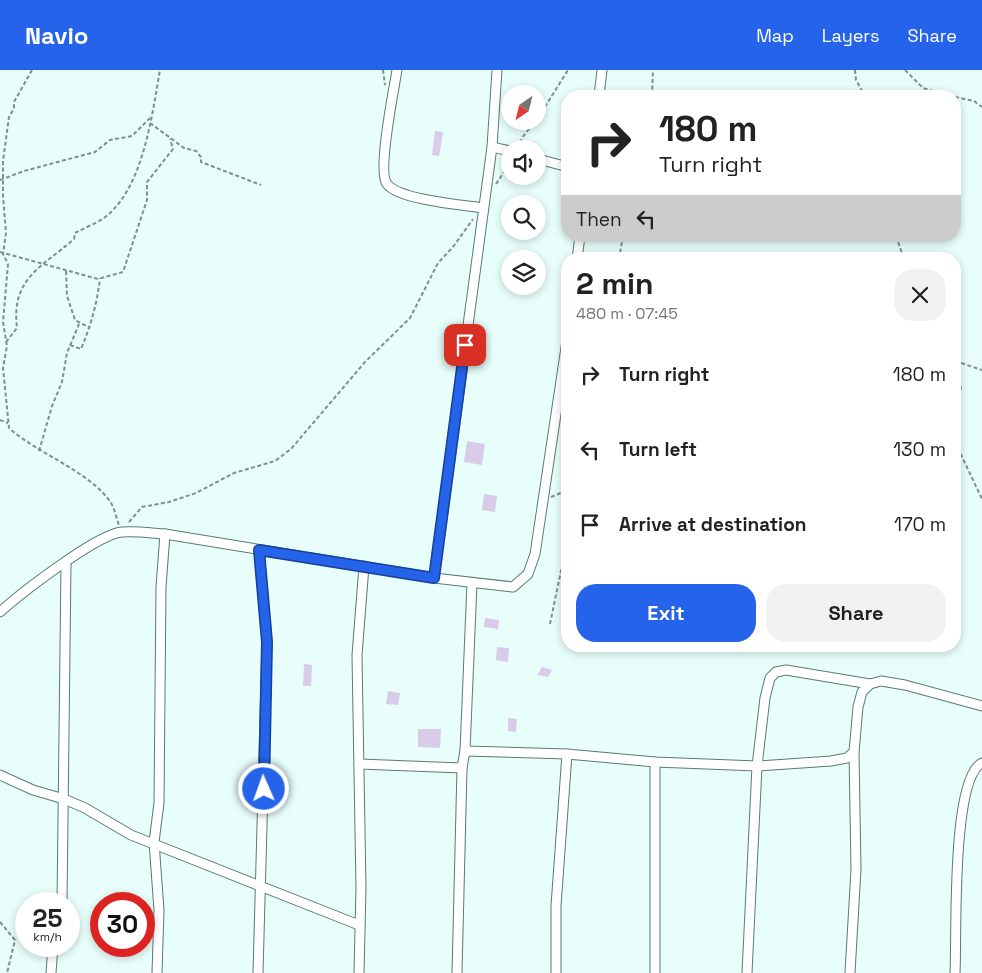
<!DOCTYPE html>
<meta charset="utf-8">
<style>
body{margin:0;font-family:"Space Grotesk",sans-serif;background:#f2f2f2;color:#222;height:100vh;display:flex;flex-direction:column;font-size:19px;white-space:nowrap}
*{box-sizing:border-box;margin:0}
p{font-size:16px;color:#767676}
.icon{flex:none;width:28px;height:28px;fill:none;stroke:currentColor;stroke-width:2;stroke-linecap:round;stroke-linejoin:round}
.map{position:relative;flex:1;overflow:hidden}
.side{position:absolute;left:561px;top:182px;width:400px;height:400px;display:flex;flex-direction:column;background:#fff;border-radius:20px;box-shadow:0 2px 8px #0003}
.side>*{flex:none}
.top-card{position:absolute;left:561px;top:20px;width:400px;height:152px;border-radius:20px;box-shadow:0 2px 8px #0003;background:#fff;color:#222;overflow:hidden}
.needle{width:32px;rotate:215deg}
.tools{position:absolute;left:501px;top:15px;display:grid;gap:10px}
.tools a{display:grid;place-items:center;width:45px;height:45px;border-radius:50%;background:#fff;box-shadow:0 2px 8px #0003;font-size:25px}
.speed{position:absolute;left:15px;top:822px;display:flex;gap:10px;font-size:25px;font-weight:700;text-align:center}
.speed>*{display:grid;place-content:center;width:65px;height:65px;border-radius:50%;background:#fff;box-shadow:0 2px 8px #0003;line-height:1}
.speed small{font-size:12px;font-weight:400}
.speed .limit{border:8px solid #d22;background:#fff;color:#111}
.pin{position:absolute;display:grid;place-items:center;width:42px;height:42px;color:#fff;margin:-21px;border-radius:10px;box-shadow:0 2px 8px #0006}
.me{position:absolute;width:55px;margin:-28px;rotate:358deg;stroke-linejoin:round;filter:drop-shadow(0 0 4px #0008)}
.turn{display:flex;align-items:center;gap:18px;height:105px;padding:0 15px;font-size:22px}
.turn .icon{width:65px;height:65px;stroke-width:2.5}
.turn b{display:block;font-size:35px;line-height:42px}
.then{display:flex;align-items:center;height:48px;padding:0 15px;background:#0003;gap:10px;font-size:19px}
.round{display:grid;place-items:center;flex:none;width:52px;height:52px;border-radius:20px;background:#f2f2f2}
.head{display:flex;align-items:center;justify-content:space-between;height:85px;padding:0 15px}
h1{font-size:30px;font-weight:700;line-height:38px}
.action{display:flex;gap:10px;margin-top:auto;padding:10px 15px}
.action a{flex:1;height:58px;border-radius:20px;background:#2563eb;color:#fff;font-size:20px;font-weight:700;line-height:58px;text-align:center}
.action a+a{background:#f2f2f2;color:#222}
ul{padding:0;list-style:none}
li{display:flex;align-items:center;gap:15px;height:75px;padding:0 15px}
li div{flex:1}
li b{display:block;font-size:19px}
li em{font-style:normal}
header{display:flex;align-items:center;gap:30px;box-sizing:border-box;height:70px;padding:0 25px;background:#2563eb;color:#fff}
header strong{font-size:24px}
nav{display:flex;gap:28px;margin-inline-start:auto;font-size:18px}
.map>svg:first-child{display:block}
.building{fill:#d9cce8}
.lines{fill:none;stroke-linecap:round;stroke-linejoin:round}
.minor-casing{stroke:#587b75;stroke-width:11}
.path{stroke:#7d908d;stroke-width:2;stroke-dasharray:4 2.5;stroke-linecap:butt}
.minor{stroke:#fff;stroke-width:9}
.route-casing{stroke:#184099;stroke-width:12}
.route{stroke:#2563eb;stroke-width:9}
</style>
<header>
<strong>Navio</strong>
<nav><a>Map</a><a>Layers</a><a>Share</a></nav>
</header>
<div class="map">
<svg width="982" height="903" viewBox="0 0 982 903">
<rect width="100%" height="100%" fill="#e7fefa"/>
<g class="building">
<path d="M435 61 443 62 439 86 432 85Z"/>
<path d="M467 371 485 374 482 395 464 392Z"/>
<path d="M484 424 497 426 495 442 482 440Z"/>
<path d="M485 548 499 550 498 559 484 557Z"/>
<path d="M497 577 509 578 508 592 496 590Z"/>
<path d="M304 594 312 595 311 616H303Z"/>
<path d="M542 597 552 600 548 607 537 605Z"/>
<path d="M388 621 400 623 398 635 386 634Z"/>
<path d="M508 648 517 649 516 662 508 661Z"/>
<path d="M418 659H441L440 678 418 677Z"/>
</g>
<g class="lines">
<g class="minor-casing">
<g id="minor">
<path d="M397 0C394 19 377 102 387 114 399 130 463 135 483 138"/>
<path d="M599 26 602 0"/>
<path d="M492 77 510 81"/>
<path d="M538 89 568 97"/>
<path d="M577 189 580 166"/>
<path d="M434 508 492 77 497 0"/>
<path d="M0 542C20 524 97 464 122 462 136 461 151 463 165 464L434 508 513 517 528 504 535 484 568 264"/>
<path d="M465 681 567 684 655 692 757 696 831 691 847 688 854 682"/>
<path d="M359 694 462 698"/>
<path d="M0 705 33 720 64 729 85 738 131 765 359 855"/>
<path d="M62 834 66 493"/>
<path d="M51 903 53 876"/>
<path d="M157 903 159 840 154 772 159 733 161 517 165 464"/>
<path d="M258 903 267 572 259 480"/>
<path d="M359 903 361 818 357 585 364 496"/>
<path d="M457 903 462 698 465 681 472 513"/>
<path d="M556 903V836L567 684"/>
<path d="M655 903V692"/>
<path d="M747 903 757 696 765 628 770 608 776 602 786 600 870 614"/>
<path d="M850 903 856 799 854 682 858 637 862 622 870 614 881 611 905 615 982 636"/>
<path d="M955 903C957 867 951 708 982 693"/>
</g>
</g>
<g class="path">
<path d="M32 0 14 32V38L9 47 3 91V126L6 163 3 184 8 194 3 252 7 276 3 298 9 358C38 384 91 402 111 433 115 439 116 448 119 455"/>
<path d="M383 0 385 15"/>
<path d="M855 0 856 10 865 26"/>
<path d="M905 0 923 18 950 26"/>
<path d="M652 26 653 0"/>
<path d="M955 27 974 31 982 37"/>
<path d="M538 48 568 0"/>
<path d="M150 53 184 78 196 81 201 87V92L261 115"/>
<path d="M518 79 522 68 535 51"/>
<path d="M0 110 24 101 95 82 110 70 132 66 150 48"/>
<path d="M496 114 510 93"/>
<path d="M896 166 904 189"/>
<path d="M0 182 98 209 123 202 147 130V112L173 79 170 69"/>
<path d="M619 189 623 166"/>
<path d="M66 201 67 226 75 250 90 258"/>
<path d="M6 272 17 258C11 208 41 198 74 169L75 163C86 157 100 152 109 144 144 112 152 45 160 0"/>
<path d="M70 275 81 279C91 255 97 234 100 208"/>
<path d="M955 291 961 318 955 334"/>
<path d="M955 291 982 300"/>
<path d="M0 350 8 353"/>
<path d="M955 372 982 429"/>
<path d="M39 381 52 336 62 312 67 283 79 254"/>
<path d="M568 422V465"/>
<path d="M551 427 568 420"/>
<path d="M129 452 142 437 169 432 196 423 234 403 275 391 291 379 365 292 410 248 438 193 453 177 473 149"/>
<path d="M550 554 568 467"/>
<path d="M0 852 15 870 7 903"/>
</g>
<use href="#minor" class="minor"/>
</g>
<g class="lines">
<g class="route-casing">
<path id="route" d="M264 719 267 572 259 480 434 508 465 275"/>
</g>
<use href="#route" class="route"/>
</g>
</svg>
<div class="tools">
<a><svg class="needle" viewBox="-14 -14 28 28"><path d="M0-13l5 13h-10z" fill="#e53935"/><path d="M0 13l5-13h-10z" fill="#767676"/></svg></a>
<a><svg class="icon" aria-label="sound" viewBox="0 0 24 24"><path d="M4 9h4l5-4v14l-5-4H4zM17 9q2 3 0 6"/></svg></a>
<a><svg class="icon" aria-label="search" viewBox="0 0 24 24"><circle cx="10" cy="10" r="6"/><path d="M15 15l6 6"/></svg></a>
<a><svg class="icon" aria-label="layers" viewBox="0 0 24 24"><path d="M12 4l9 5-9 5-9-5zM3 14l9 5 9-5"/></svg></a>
</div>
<div class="speed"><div>25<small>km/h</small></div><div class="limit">30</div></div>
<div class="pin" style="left:465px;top:275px;background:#d93025"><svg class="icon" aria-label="arrive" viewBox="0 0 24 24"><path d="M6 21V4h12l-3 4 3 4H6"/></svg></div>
<svg class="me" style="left:264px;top:719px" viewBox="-20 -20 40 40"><circle r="17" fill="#2563eb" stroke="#fff" stroke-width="3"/><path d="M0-11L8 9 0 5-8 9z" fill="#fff"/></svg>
<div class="top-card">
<div class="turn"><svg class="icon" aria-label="right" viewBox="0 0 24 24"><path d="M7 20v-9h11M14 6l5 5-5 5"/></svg><div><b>180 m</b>Turn right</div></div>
<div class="then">Then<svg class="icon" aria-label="left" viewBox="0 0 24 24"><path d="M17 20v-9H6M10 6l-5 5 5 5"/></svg></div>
</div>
<section class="side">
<div class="head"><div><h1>2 min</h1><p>480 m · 07:45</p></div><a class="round"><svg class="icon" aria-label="close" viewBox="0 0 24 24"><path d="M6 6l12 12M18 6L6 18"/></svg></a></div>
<ul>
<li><svg class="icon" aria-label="right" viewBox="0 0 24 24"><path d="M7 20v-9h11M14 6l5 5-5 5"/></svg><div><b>Turn right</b></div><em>180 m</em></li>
<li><svg class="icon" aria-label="left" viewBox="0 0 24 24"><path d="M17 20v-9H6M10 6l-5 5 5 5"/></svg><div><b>Turn left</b></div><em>130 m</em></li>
<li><svg class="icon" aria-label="arrive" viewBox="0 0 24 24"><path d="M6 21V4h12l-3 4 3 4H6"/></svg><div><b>Arrive at destination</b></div><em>170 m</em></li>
</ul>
<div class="action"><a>Exit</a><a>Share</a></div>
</section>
</div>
